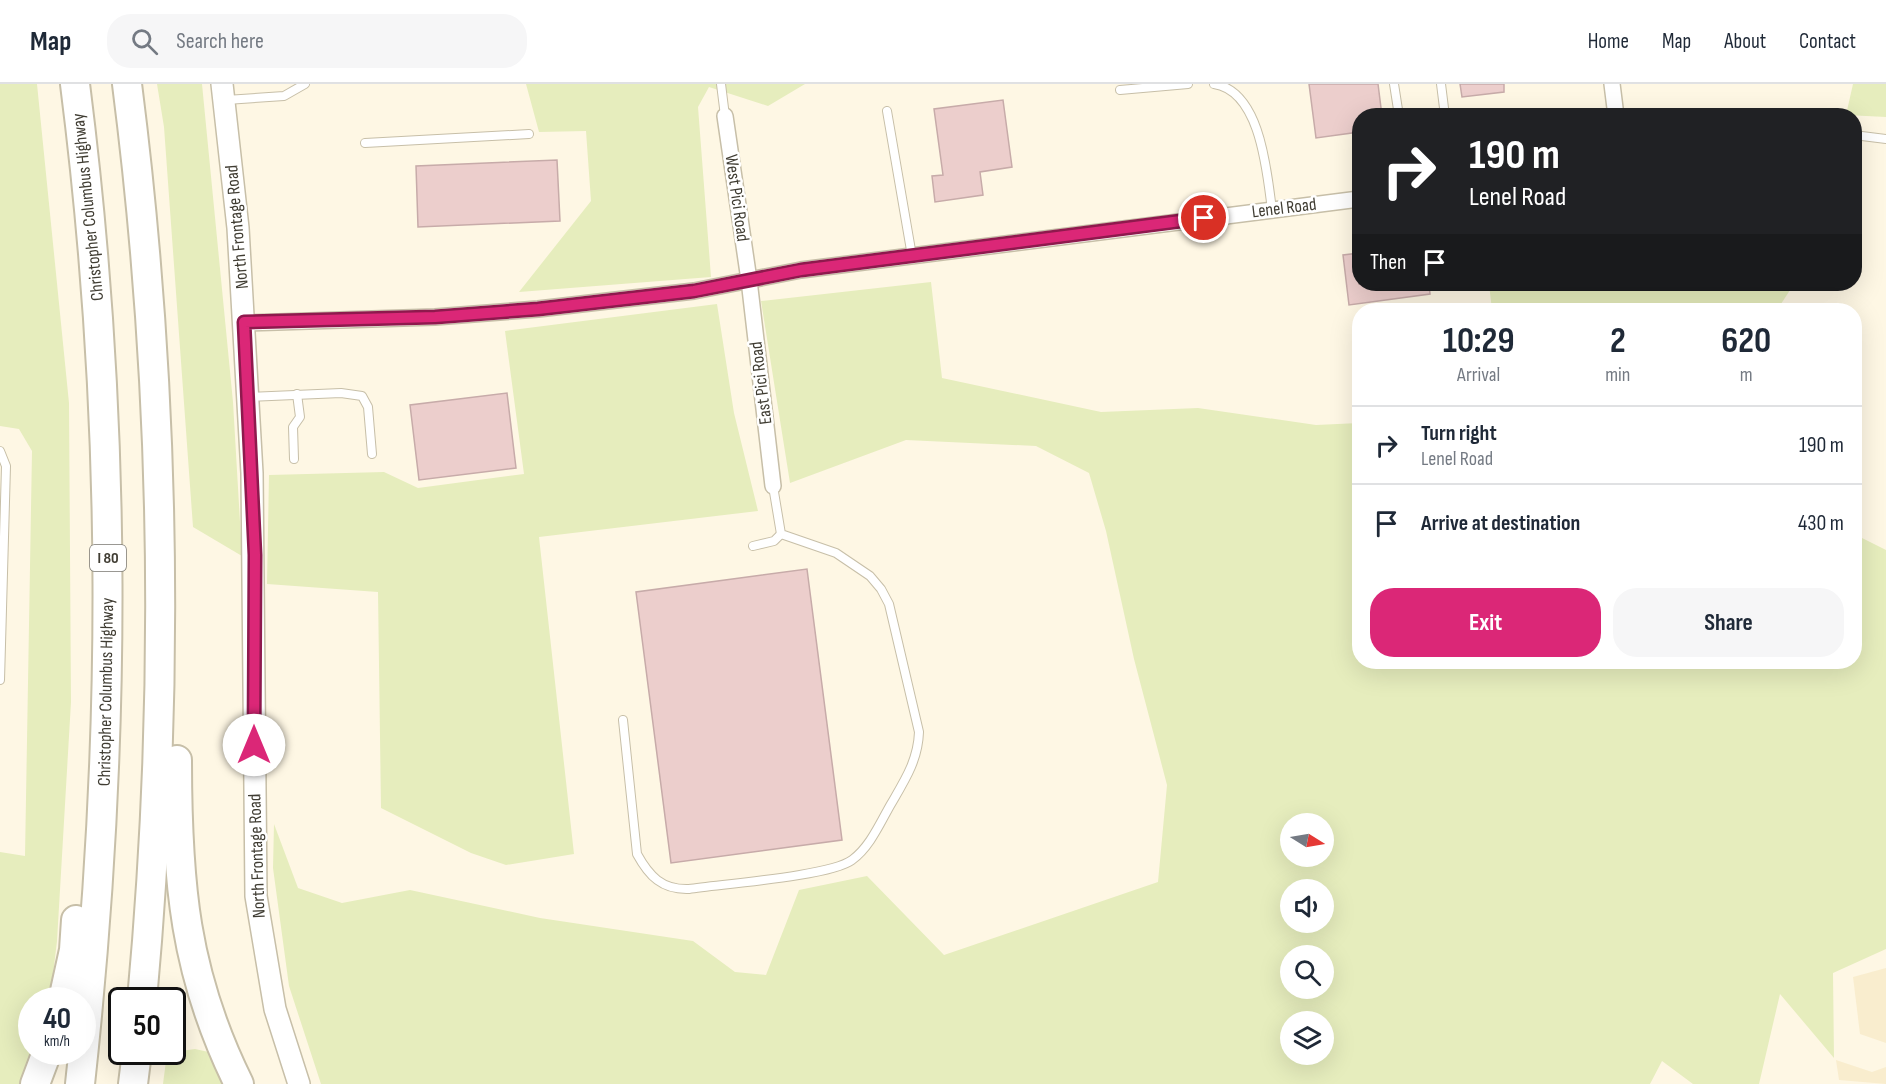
<!DOCTYPE html>
<style>
body{margin:0;font-family:"Sofia Sans Condensed",sans-serif;background:#f6f6f7;color:#1f2937;height:100vh;display:flex;flex-direction:column;font-size:22px;white-space:nowrap}
*{box-sizing:border-box;margin:0}
p{font-size:20px;color:#747a83}
.icon{flex:none;width:33px;height:33px;fill:none;stroke:currentColor;stroke-width:2;stroke-linecap:round;stroke-linejoin:round}
.map{position:relative;flex:1;overflow:hidden}
.sheet{position:absolute;left:1352px;top:219px;width:510px;height:366px;display:flex;flex-direction:column;background:#fff;border-radius:24px;box-shadow:0 6px 24px #0002}
.sheet>*{flex:none}
.hud{position:absolute;left:1352px;top:24px;width:510px;height:183px;border-radius:24px;box-shadow:0 6px 24px #0002;background:#202124;color:#fff;overflow:hidden}
.needle{width:39px;rotate:101deg}
.tools{position:absolute;left:1280px;top:729px;display:grid;gap:12px}
.tools a{display:grid;place-items:center;width:54px;height:54px;border-radius:50%;background:#fff;box-shadow:0 6px 24px #0002;font-size:30px}
.speed{position:absolute;left:18px;top:903px;display:flex;gap:12px;font-size:30px;font-weight:700;text-align:center}
.speed>*{display:grid;place-content:center;width:78px;height:78px;border-radius:50%;background:#fff;box-shadow:0 6px 24px #0002;line-height:1}
.speed small{font-size:15px;font-weight:400}
.speed .limit{border:3px solid #111;border-radius:9px;background:#fff;color:#111}
.pin{position:absolute;display:grid;place-items:center;width:51px;height:51px;color:#fff;margin:-26px;border:3px solid #fff;border-radius:50%;box-shadow:0 2px 6px #0007}
.me{position:absolute;width:66px;margin:-33px;rotate:0deg;stroke-linejoin:round;filter:drop-shadow(0 0 4px #0008)}
.turn{display:flex;align-items:center;gap:21px;height:126px;padding:0 18px;font-size:27px}
.turn .icon{width:78px;height:78px;stroke-width:2.5}
.turn b{display:block;font-size:42px;line-height:51px}
.then{display:flex;align-items:center;height:57px;padding:0 18px;background:#0003;gap:12px;font-size:22px}
.eta{display:flex;justify-content:space-evenly;align-items:center;height:102px;text-align:center}
.eta b{font-size:36px;font-weight:700;line-height:42px}
.action{display:flex;gap:12px;margin-top:auto;padding:12px 18px}
.action a{flex:1;height:69px;border-radius:24px;background:#db2777;color:#fff;font-size:24px;font-weight:700;line-height:69px;text-align:center}
.action a+a{background:#f6f6f7;color:#1f2937}
ul{padding:0;list-style:none}
li{display:flex;align-items:center;gap:18px;height:78px;padding:0 18px;border-top:2px solid #e0e1e3}
li div{flex:1}
li b{display:block;font-size:22px}
li em{font-style:normal}
header{display:flex;align-items:center;gap:36px;box-sizing:border-box;height:84px;padding:0 30px;background:#fff;border-bottom:2px solid #e0e1e3}
header strong{font-size:28px}
nav{display:flex;gap:33px;margin-inline-start:auto;font-size:21px}
.search{width:420px;height:54px;background:#f6f6f7;display:flex;align-items:center;gap:15px;box-sizing:border-box;padding:0 21px;border-radius:24px;color:#747a83;font-size:22px}
.map>svg:first-child{display:block}
.built{fill:#f9edce}
.green{fill:#e6edbd;fill-rule:evenodd}
.building{fill:#eccecc;stroke:#c7aba9;stroke-width:1.5}
.lines{fill:none;stroke-linecap:round;stroke-linejoin:round}
.lane-casing{stroke:#c7bfa8;stroke-width:10}
.street-casing{stroke:#c7bfa8;stroke-width:18}
.secondary-casing{stroke:#c7bfa8;stroke-width:24}
.highway-casing{stroke:#c7bfa8;stroke-width:32}
.lane{stroke:#fff;stroke-width:8}
.street{stroke:#fff;stroke-width:15}
.secondary{stroke:#fff;stroke-width:21}
.highway{stroke:#fff;stroke-width:28}
.route-casing{stroke:#8e194d;stroke-width:15}
.route{stroke:#db2777;stroke-width:10}
.labels{text-anchor:middle;dominant-baseline:central;stroke-width:5;stroke-linejoin:round;paint-order:stroke}
.shield{fill:#fff;stroke:#797770;stroke-width:1.5}
.shield-label{font-size:16px;font-weight:bold;fill:#403d33}
.street-label{font-size:18px;fill:#403d33;stroke:#fff}
</style>
<header>
<strong>Map</strong>
<div class="search"><svg class="icon" aria-label="search" viewBox="0 0 24 24"><circle cx="10" cy="10" r="6"/><path d="M15 15l6 6"/></svg>Search here</div>
<nav><a>Home</a><a>Map</a><a>About</a><a>Contact</a></nav>
</header>
<div class="map">
<svg width="1886" height="1000" viewBox="0 0 1886 1000">
<rect width="100%" height="100%" fill="#fef7e4"/>
<g class="built">
<path d="M1886 884V959L1860 950 1853 893Z"/>
<path d="M1836 976 1872 988 1886 983V1000L1839 996Z"/>
</g>
<g class="green">
<path d="M0 0H37L69 319 71 618 57 857 50 916H32V968H38L23 1000H0V768L25 772 32 367 19 345 0 342Z"/>
<path d="M157 0H202L233 318 242 472 193 443 164 43Z"/>
<path d="M526 0H805L768 22 709 3 698 23 711 193 519 208 591 117 586 47 539 48Z"/>
<path d="M1853 0H1886V33L1846 31Z"/>
<path d="M931 198 942 294 1101 328 1198 324 1316 341 1359 339V578H1854V450L1886 466V865L1833 889 1834 974 1780 910 1759 1000H1693L1662 977 1650 1000H321L289 902 273 784 274 740 298 804 342 819 410 806 540 834 693 857 735 888 766 891 799 806 867 792 944 871 1158 798 1167 701 1134 575 1106 447 1089 389 1036 362 906 356 790 399 761 217ZM1290 740H1323V772H1290ZM1290 806H1323V838H1290ZM1290 872H1323V904H1290ZM1290 938H1323V970H1290Z"/>
<path d="M1489 200H1794L1777 226H1492Z"/>
<path d="M717 220 734 329 758 427 539 453 574 770 506 781 471 769 381 724 378 508 267 500 269 391 384 388 418 404 524 390 505 247Z"/>
<path d="M195 965 227 972 238 1000H163L167 969Z"/>
</g>
<g class="building">
<path d="M1309 0H1378L1382 32H1359V48L1316 54Z"/>
<path d="M1460 0H1504V8L1462 13Z"/>
<path d="M1003 16 1012 83 980 88 983 111 935 118 932 92 943 91 934 25Z"/>
<path d="M557 76 560 137 418 143 416 82Z"/>
<path d="M1359 169V200H1429L1430 210 1349 221 1343 171Z"/>
<path d="M507 309 516 384 419 396 410 321Z"/>
<path d="M807 485 842 756 671 779 636 508Z"/>
</g>
<g class="lines">
<g class="lane-casing">
<g id="lane">
<path d="M721 0 725 32"/>
<path d="M1214 0C1261 7 1267 89 1272 126"/>
<path d="M1394 0 1399 32"/>
<path d="M1441 0 1445 32"/>
<path d="M1120 6 1188 0"/>
<path d="M226 16 284 12 305 0"/>
<path d="M887 27 912 172"/>
<path d="M1854 51 1886 55"/>
<path d="M365 59 529 50"/>
<path d="M250 313 341 309 362 312 368 323 372 370"/>
<path d="M0 367 6 382 0 596"/>
<path d="M294 375 293 343 300 333 297 310"/>
<path d="M753 462 774 457 781 450"/>
<path d="M623 636 637 770C649 792 662 806 689 805 722 800 831 792 852 776 870 763 880 739 891 720 905 696 918 676 919 648L889 520 881 505 870 492 836 469 781 450 773 402"/>
</g>
</g>
<g class="street-casing">
<g id="street">
<path d="M1612 0 1616 32"/>
<path d="M725 32 749 196 773 402"/>
<path d="M244 239 435 233 538 225 694 207 801 186 1359 115"/>
</g>
</g>
<g class="secondary-casing">
<path id="secondary" d="M222 0 238 144 252 389 256 812 275 925 299 1000"/>
</g>
<g class="highway-casing">
<g id="highway">
<path d="M75 0C118 337 117 663 80 1000"/>
<path d="M127 0C166 304 170 611 142 916"/>
<path d="M177 676C177 798 184 889 239 1000"/>
<path d="M63 916 74 866 76 836"/>
<path d="M35 1000 47 968"/>
<path d="M133 1000 137 968"/>
</g>
</g>
<use href="#lane" class="lane"/>
<use href="#street" class="street"/>
<use href="#secondary" class="secondary"/>
<use href="#highway" class="highway"/>
</g>
<g class="lines">
<g class="route-casing">
<path id="route" d="M254 661 255 471 244 238 435 233 538 225 694 207 801 186 1204 134"/>
</g>
<use href="#route" class="route"/>
</g>
<g class="labels">
<rect class="shield" x="90" y="461" width="36" height="26" rx="4.5"/>
<g class="shield-label">
<text x="108" y="474">I 80</text>
</g>
<g class="street-label">
<text transform="translate(737 114) rotate(82)">West Pici Road</text>
<text transform="translate(88 123) rotate(-96)">Christopher Columbus Highway</text>
<text transform="translate(1284 124) rotate(-7)">Lenel Road</text>
<text transform="translate(237 143) rotate(-95)">North Frontage Road</text>
<text transform="translate(761 299) rotate(-97)">East Pici Road</text>
<text transform="translate(106 608) rotate(-89)">Christopher Columbus Highway</text>
<text transform="translate(257 772) rotate(-92)">North Frontage Road</text>
</g>
</g>
</svg>
<div class="tools">
<a><svg class="needle" viewBox="-14 -14 28 28"><path d="M0-13l5 13h-10z" fill="#e53935"/><path d="M0 13l5-13h-10z" fill="#747a83"/></svg></a>
<a><svg class="icon" aria-label="sound" viewBox="0 0 24 24"><path d="M4 9h4l5-4v14l-5-4H4zM17 9q2 3 0 6"/></svg></a>
<a><svg class="icon" aria-label="search" viewBox="0 0 24 24"><circle cx="10" cy="10" r="6"/><path d="M15 15l6 6"/></svg></a>
<a><svg class="icon" aria-label="layers" viewBox="0 0 24 24"><path d="M12 4l9 5-9 5-9-5zM3 14l9 5 9-5"/></svg></a>
</div>
<div class="speed"><div>40<small>km/h</small></div><div class="limit">50</div></div>
<div class="pin" style="left:1204px;top:134px;background:#d93025"><svg class="icon" aria-label="arrive" viewBox="0 0 24 24"><path d="M6 21V4h12l-3 4 3 4H6"/></svg></div>
<svg class="me" style="left:254px;top:661px" viewBox="-20 -20 40 40"><circle r="19" fill="#fff"/><path d="M0-13L10 11 0 6-10 11z" fill="#db2777"/></svg>
<div class="hud">
<div class="turn"><svg class="icon" aria-label="right" viewBox="0 0 24 24"><path d="M7 20v-9h11M14 6l5 5-5 5"/></svg><div><b>190 m</b>Lenel Road</div></div>
<div class="then">Then<svg class="icon" aria-label="arrive" viewBox="0 0 24 24"><path d="M6 21V4h12l-3 4 3 4H6"/></svg></div>
</div>
<section class="sheet">
<div class="eta">
<div><b>10:29</b><p>Arrival</p></div>
<div><b>2</b><p>min</p></div>
<div><b>620</b><p>m</p></div>
</div>
<ul>
<li><svg class="icon" aria-label="right" viewBox="0 0 24 24"><path d="M7 20v-9h11M14 6l5 5-5 5"/></svg><div><b>Turn right</b><p>Lenel Road</p></div><em>190 m</em></li>
<li><svg class="icon" aria-label="arrive" viewBox="0 0 24 24"><path d="M6 21V4h12l-3 4 3 4H6"/></svg><div><b>Arrive at destination</b></div><em>430 m</em></li>
</ul>
<div class="action"><a>Exit</a><a>Share</a></div>
</section>
</div>
